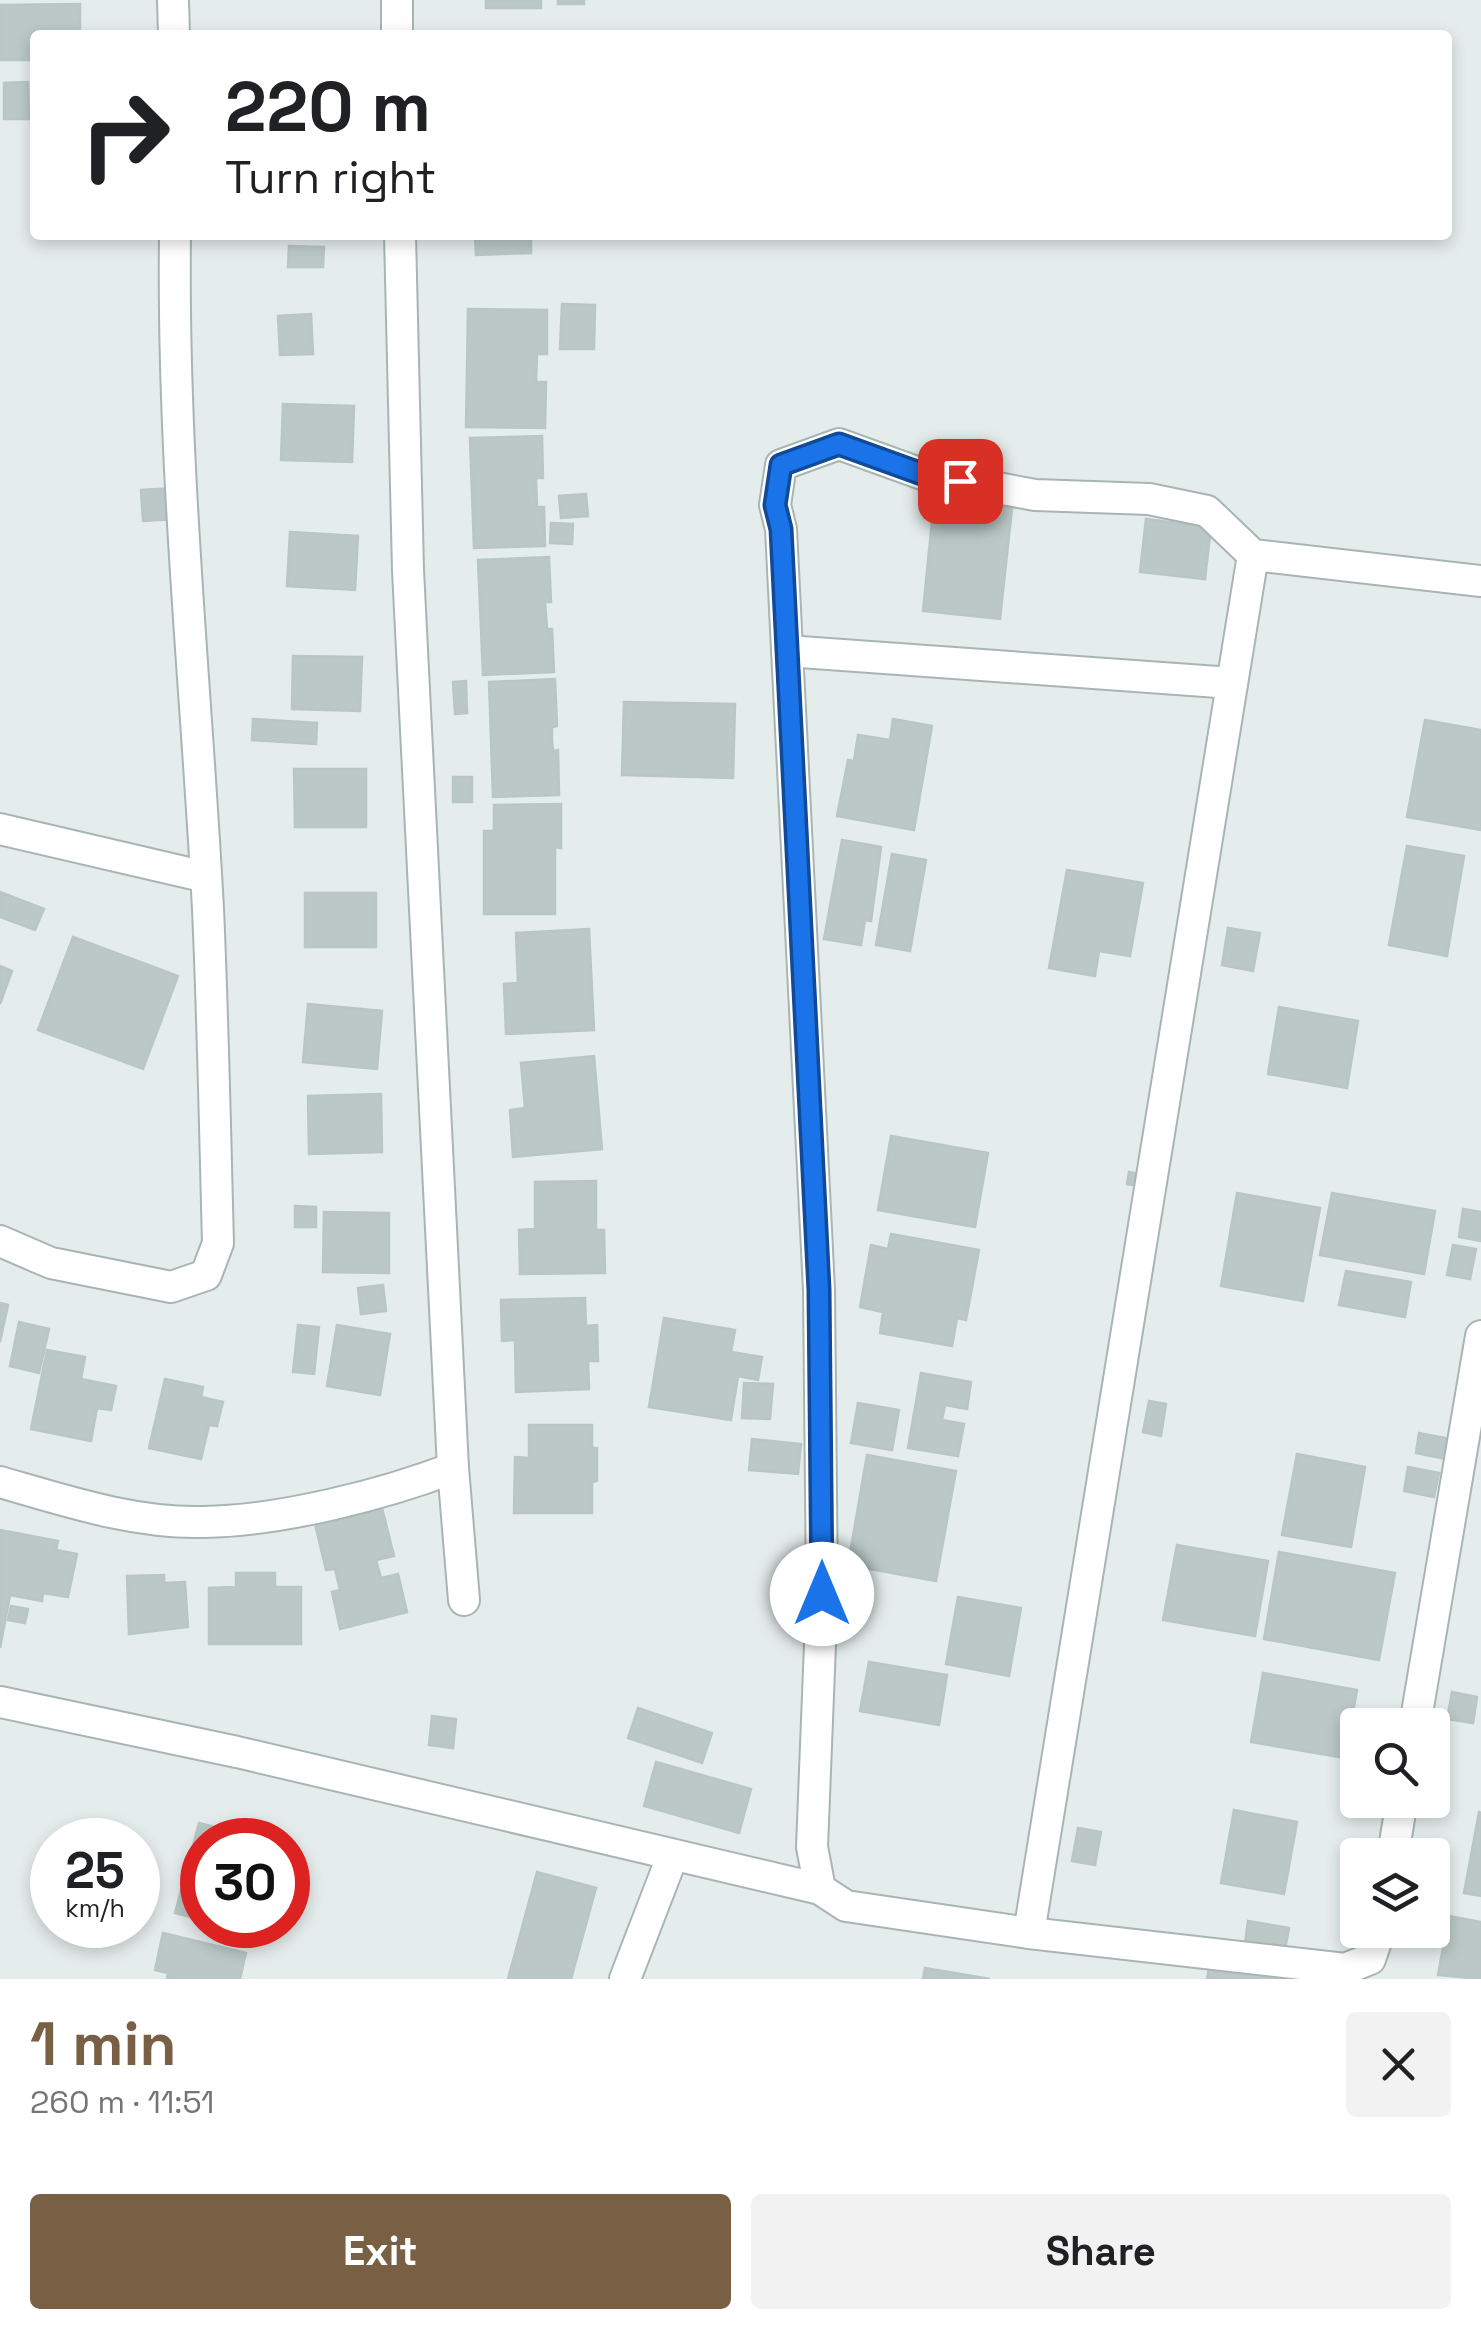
<!DOCTYPE html>
<meta charset="utf-8">
<style>
body{margin:0;font-family:"Space Grotesk",sans-serif;background:#f2f2f2;color:#202124;height:100vh;display:flex;flex-direction:column;font-size:38px;white-space:nowrap}
*{box-sizing:border-box;margin:0}
p{font-size:32px;color:#757577}
.icon{flex:none;width:55px;height:55px;fill:none;stroke:currentColor;stroke-width:2;stroke-linecap:round;stroke-linejoin:round}
.map{position:relative;height:1979px;overflow:hidden}
.drawer{display:flex;flex-direction:column;background:#fff;flex:1}
.drawer>*{flex:none}
.banner{position:absolute;left:30px;top:30px;width:1422px;height:210px;border-radius:10px;box-shadow:0 5px 15px #0003;background:#fff;color:#202124;overflow:hidden}
.controls{position:absolute;left:1340px;top:1708px;display:grid;gap:20px}
.controls a{display:grid;place-items:center;width:110px;height:110px;border-radius:10px;background:#fff;box-shadow:0 5px 15px #0003;font-size:50px}
.speed{position:absolute;left:30px;top:1818px;display:flex;gap:20px;font-size:50px;font-weight:700;text-align:center}
.speed>*{display:grid;place-content:center;width:130px;height:130px;border-radius:50%;background:#fff;box-shadow:0 5px 15px #0003;line-height:1}
.speed small{font-size:25px;font-weight:400}
.speed .limit{border:15px solid #d22;background:#fff;color:#111}
.pin{position:absolute;display:grid;place-items:center;width:85px;height:85px;color:#fff;margin:-42px;border-radius:20px;box-shadow:0 5px 15px #0006}
.me{position:absolute;width:110px;margin:-55px;rotate:0deg;stroke-linejoin:round;filter:drop-shadow(0 0 8px #0008)}
.turn{display:flex;align-items:center;gap:35px;height:210px;padding:0 30px;font-size:45px}
.turn .icon{width:130px;height:130px;stroke-width:2.5}
.turn b{display:block;font-size:70px;line-height:85px}
.round{display:grid;place-items:center;flex:none;width:105px;height:105px;border-radius:10px;background:#f2f2f2}
.head{display:flex;align-items:center;justify-content:space-between;height:170px;padding:0 30px}
h1{font-size:60px;font-weight:800;line-height:75px;color:#796044}
.primary-button{display:flex;gap:20px;margin-top:auto;padding:20px 30px}
.primary-button a{flex:1;height:115px;border-radius:10px;background:#796044;color:#fff;font-size:40px;font-weight:800;line-height:115px;text-align:center}
.primary-button a+a{background:#f2f2f2;color:#202124}
.map>svg:first-child{display:block}
.building{fill:#bbc8c6;stroke:#b8c6c5;stroke-width:2.5}
.lines{fill:none;stroke-linecap:round;stroke-linejoin:round}
.street-casing{stroke:#a8b5b4;stroke-width:34}
.street{stroke:#fff;stroke-width:30}
.route-casing{stroke:#114b97;stroke-width:25}
.route{stroke:#1a73e8;stroke-width:18}
</style>
<div class="map">
<svg width="1481" height="1979" viewBox="0 0 1481 1979">
<rect width="100%" height="100%" fill="#e5edec"/>
<g class="building">
<rect x="486" y="0" width="55" height="8"/>
<rect x="558" y="0" width="26" height="4"/>
<path d="M80 4V35H35V60H0V5Z"/>
<path d="M28 82 29 119H4V83Z"/>
<path d="M475 235H531V253L476 255Z"/>
<path d="M289 246 324 247 323 267H288Z"/>
<path d="M562 304 595 305 594 349H560Z"/>
<path d="M468 309 547 310V354H537L536 382H546L545 428 466 427Z"/>
<path d="M311 314 313 354 280 355 278 316Z"/>
<path d="M283 404 354 406 352 462 281 460Z"/>
<path d="M542 436 543 478H536L537 507H544L545 546 474 548 470 438Z"/>
<path d="M175 488 176 519 143 521 141 490Z"/>
<path d="M935 491 1013 499 1000 619 923 611Z"/>
<path d="M586 494 588 516 561 518 559 496Z"/>
<path d="M1146 519 1211 527 1205 579 1140 572Z"/>
<path d="M551 523 573 524 572 544 550 543Z"/>
<path d="M290 532 358 536 355 590 287 586Z"/>
<path d="M549 557 551 602H545L547 629H552L554 672 483 675 478 560Z"/>
<path d="M293 656 362 657 360 711 292 709Z"/>
<path d="M555 679 557 726 552 727V741L553 751 558 750 559 795 493 797 489 682Z"/>
<path d="M466 681 467 713 455 714 453 682Z"/>
<path d="M624 702 735 704 733 778 622 775Z"/>
<path d="M253 719 317 723 316 744 252 740Z"/>
<path d="M893 719 932 726 914 830 837 816 848 760 854 761 858 735 890 740Z"/>
<path d="M1425 720 1481 730V830L1407 817Z"/>
<path d="M294 769H366V827H295Z"/>
<rect x="453" y="777" width="19" height="25"/>
<path d="M561 804V848L555 847V914H484V831H494V805Z"/>
<path d="M842 840 881 847 871 921 865 920 861 945 824 939Z"/>
<path d="M1407 846 1464 856 1447 956 1389 945Z"/>
<path d="M892 854 926 860 910 951 876 945Z"/>
<path d="M1067 870 1143 883 1130 956 1099 951 1095 976 1049 968Z"/>
<path d="M0 892 44 909 35 930 0 917Z"/>
<rect x="305" y="893" width="71" height="54"/>
<path d="M1228 928 1260 933 1253 971 1222 965Z"/>
<path d="M589 929 594 1030 506 1034 504 984 518 983 516 933Z"/>
<path d="M73 937 178 976 143 1069 38 1030Z"/>
<path d="M0 966 12 971 0 1004Z"/>
<path d="M308 1004 382 1011 377 1069 303 1062Z"/>
<path d="M1279 1007 1358 1021 1347 1088 1268 1074Z"/>
<path d="M594 1056 602 1149 513 1157 510 1110 525 1108 521 1063Z"/>
<path d="M381 1094 382 1152 309 1154 308 1096Z"/>
<path d="M891 1136 988 1153 975 1227 878 1210Z"/>
<path d="M1129 1172 1139 1174 1137 1186 1127 1184Z"/>
<path d="M596 1181V1230H604L605 1273 520 1274 519 1230 535 1229V1182Z"/>
<path d="M1237 1193 1320 1208 1303 1301 1221 1286Z"/>
<path d="M1332 1193 1435 1211 1424 1274 1320 1255Z"/>
<path d="M295 1206 316 1207V1227H295Z"/>
<path d="M1463 1209 1481 1212V1241L1459 1237Z"/>
<path d="M324 1212 389 1213V1273L323 1272Z"/>
<path d="M891 1234 979 1250 966 1320 957 1318 952 1346 880 1333 883 1312 860 1307 871 1245 888 1249Z"/>
<path d="M1453 1245 1476 1249 1470 1279 1447 1275Z"/>
<path d="M1346 1271 1411 1282 1405 1317 1339 1305Z"/>
<path d="M383 1285 386 1311 361 1314 358 1288Z"/>
<path d="M585 1298 586 1326 597 1325 598 1361H588L589 1389 516 1392 515 1340 502 1341 501 1300Z"/>
<path d="M0 1303 8 1305 0 1342Z"/>
<path d="M664 1318 735 1330 731 1352 762 1357 758 1380 738 1376 731 1420 649 1407Z"/>
<path d="M19 1322 49 1329 39 1373 10 1366Z"/>
<path d="M298 1325 319 1327 314 1374 293 1372Z"/>
<path d="M337 1325 390 1334 380 1395 327 1386Z"/>
<path d="M47 1350 85 1357 81 1379 116 1386 111 1410 97 1408 91 1441 31 1429Z"/>
<path d="M921 1373 971 1382 967 1409 945 1405 942 1420 964 1424 958 1456 908 1448Z"/>
<path d="M165 1379 203 1387 201 1397 223 1402 217 1426 209 1425 201 1459 149 1448Z"/>
<path d="M744 1383 773 1384 770 1419 742 1418Z"/>
<path d="M1149 1401 1166 1404 1161 1436 1143 1432Z"/>
<path d="M858 1403 899 1410 892 1450 851 1443Z"/>
<path d="M529 1425H592V1448H597V1481L592 1482V1513H514L515 1457 529 1458Z"/>
<path d="M1419 1433 1450 1439 1446 1459 1416 1453Z"/>
<path d="M752 1439 801 1444 798 1474 749 1470Z"/>
<path d="M1297 1454 1365 1467 1351 1547 1282 1535Z"/>
<path d="M867 1455 956 1471 936 1581 848 1565Z"/>
<path d="M1408 1467 1439 1473 1434 1497 1404 1491Z"/>
<path d="M382 1508 394 1556 376 1560 381 1578 398 1574 407 1612 340 1629 332 1592 340 1590 335 1569 326 1570 315 1524Z"/>
<path d="M0 1530 58 1541 56 1550 77 1554 68 1597 43 1593 42 1601 10 1595 0 1648Z"/>
<path d="M1177 1545 1268 1561 1255 1636 1163 1620Z"/>
<path d="M1279 1552 1395 1573 1379 1660 1264 1639Z"/>
<path d="M236 1573H275V1587H301V1644H209V1588L236 1587Z"/>
<path d="M164 1575V1583L185 1582 188 1627 129 1634 127 1576Z"/>
<path d="M958 1597 1021 1608 1009 1676 946 1664Z"/>
<path d="M11 1606 28 1609 25 1623 8 1620Z"/>
<path d="M869 1662 947 1675 939 1725 860 1711Z"/>
<path d="M1263 1673 1357 1690 1345 1758 1251 1742Z"/>
<path d="M1452 1692 1477 1697 1473 1723 1447 1719Z"/>
<path d="M638 1708 712 1733 702 1763 628 1738Z"/>
<path d="M432 1716 456 1719 453 1748 429 1745Z"/>
<path d="M656 1762 751 1789 739 1833 644 1806Z"/>
<path d="M1234 1810 1297 1822 1284 1894 1221 1883Z"/>
<path d="M1479 1812 1481 1813V1896L1464 1893Z"/>
<path d="M199 1823 266 1840H202V1920L175 1913Z"/>
<path d="M1078 1828 1101 1832 1095 1865 1072 1861Z"/>
<path d="M537 1872 596 1888 571 1979H508Z"/>
<path d="M1449 1916 1481 1922V1979L1438 1975Z"/>
<path d="M1248 1921 1289 1928 1285 1950 1245 1943Z"/>
<path d="M221 1925H273L270 1938Z"/>
<path d="M163 1933 246 1953 240 1979H167L168 1973 155 1970Z"/>
<path d="M1211 1958 1303 1979H1207Z"/>
<path d="M925 1968 990 1979H923Z"/>
</g>
<g class="lines">
<g class="street-casing">
<g id="street">
<path d="M173 0 174 35"/>
<path d="M397 0V35"/>
<path d="M400 235 408 570 453 1468 464 1600"/>
<path d="M787 651 1232 683"/>
<path d="M0 829 206 877"/>
<path d="M0 1241 51 1263 171 1287 206 1275 218 1243C215 1132 213 1020 208 909 196 684 172 460 175 235"/>
<path d="M0 1482C66 1501 135 1524 204 1522 279 1521 383 1495 453 1468"/>
<path d="M0 1702 237 1752 820 1889 846 1906 1029 1933 1345 1969 1370 1959 1380 1930"/>
<path d="M1415 1725 1481 1336"/>
<path d="M1393 1855 1402 1800"/>
<path d="M820 1889 812 1847 822 1594 819 1290 781 529 775 505 781 465 839 444 922 474 1035 495 1149 499 1207 511 1253 555 1481 581"/>
<path d="M1029 1933 1253 555"/>
<path d="M625 1979 672 1857"/>
</g>
</g>
<use href="#street" class="street"/>
</g>
<g class="lines">
<g class="route-casing">
<path id="route" d="M822 1594 819 1290 781 529 775 505 781 465 839 444 922 474 960 481"/>
</g>
<use href="#route" class="route"/>
</g>
</svg>
<div class="controls">
<a><svg class="icon" aria-label="search" viewBox="0 0 24 24"><circle cx="10" cy="10" r="6"/><path d="M15 15l6 6"/></svg></a>
<a><svg class="icon" aria-label="layers" viewBox="0 0 24 24"><path d="M12 4l9 5-9 5-9-5zM3 14l9 5 9-5"/></svg></a>
</div>
<div class="speed"><div>25<small>km/h</small></div><div class="limit">30</div></div>
<div class="pin" style="left:960px;top:481px;background:#d93025"><svg class="icon" aria-label="arrive" viewBox="0 0 24 24"><path d="M6 21V4h12l-3 4 3 4H6"/></svg></div>
<svg class="me" style="left:822px;top:1594px" viewBox="-20 -20 40 40"><circle r="19" fill="#fff"/><path d="M0-13L10 11 0 6-10 11z" fill="#1a73e8"/></svg>
<div class="banner">
<div class="turn"><svg class="icon" aria-label="right" viewBox="0 0 24 24"><path d="M7 20v-9h11M14 6l5 5-5 5"/></svg><div><b>220 m</b>Turn right</div></div>
</div>
</div>
<section class="drawer">
<div class="head"><div><h1>1 min</h1><p>260 m · 11:51</p></div><a class="round"><svg class="icon" aria-label="close" viewBox="0 0 24 24"><path d="M6 6l12 12M18 6L6 18"/></svg></a></div>
<div class="primary-button"><a>Exit</a><a>Share</a></div>
</section>
